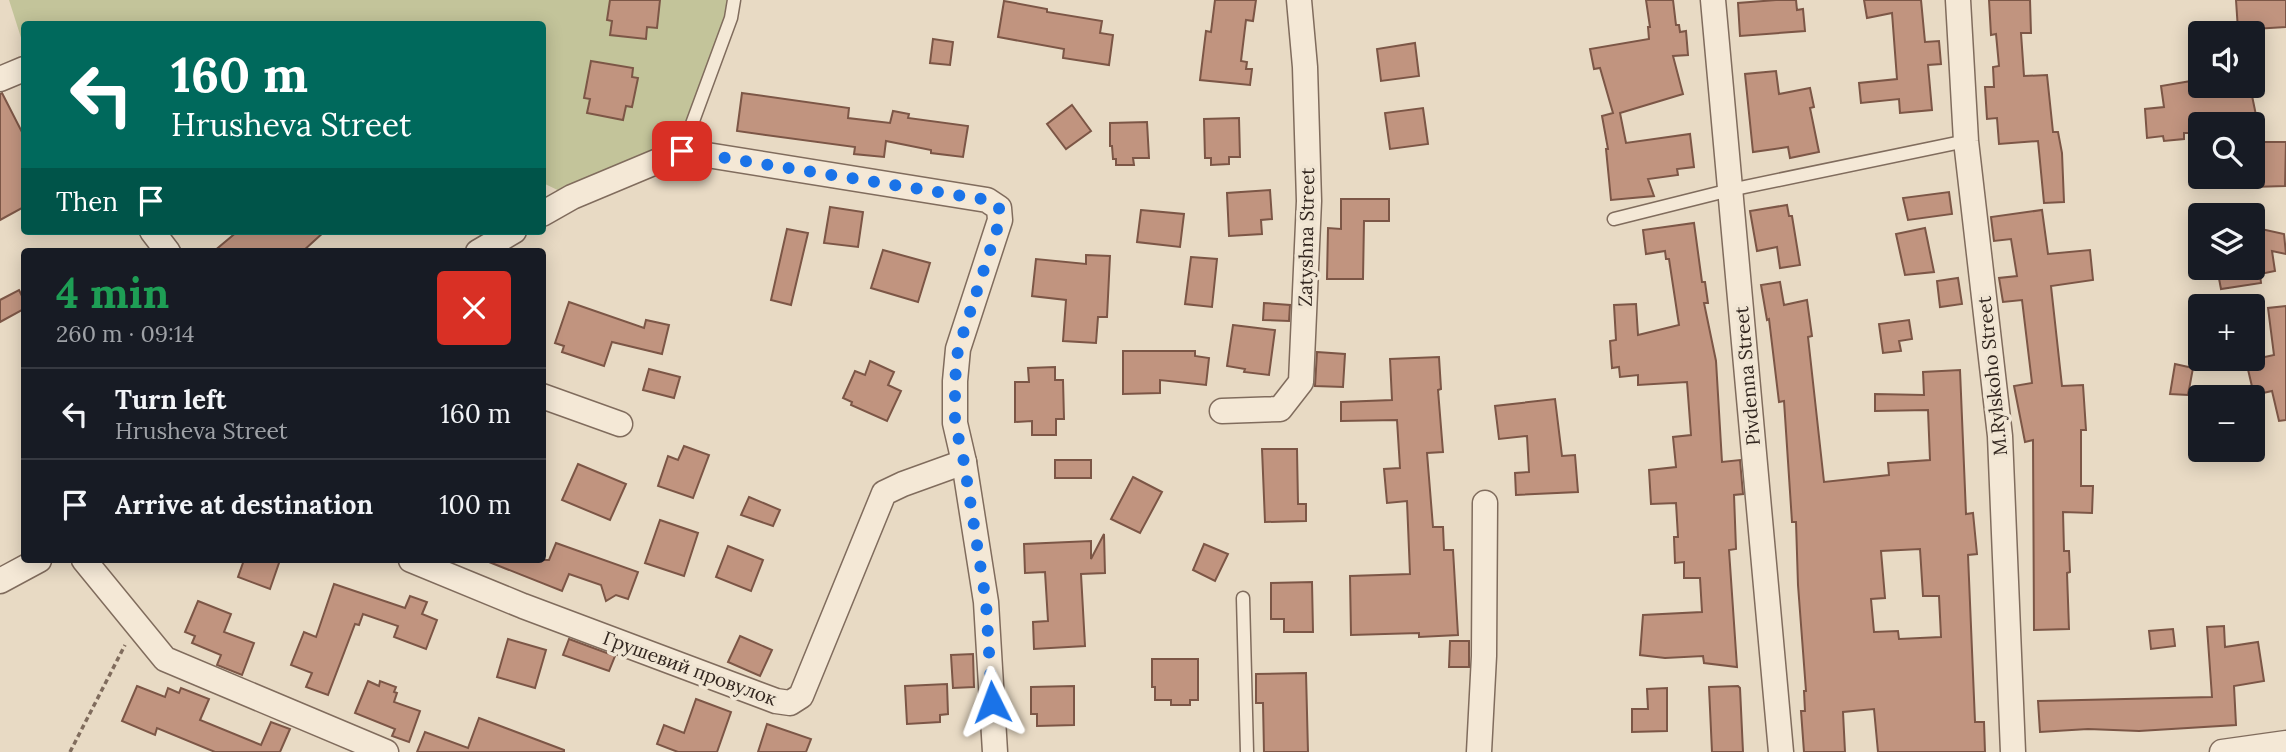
<!DOCTYPE html>
<meta charset="utf-8">
<style>
body{margin:0;font-family:Lora,serif;background:#242831;color:#f1f3f6;height:100vh;display:flex;flex-direction:column;font-size:26px;white-space:nowrap}
*{box-sizing:border-box;margin:0}
p{font-size:23px;color:#9ea1a6}
.icon{flex:none;width:38px;height:38px;fill:none;stroke:currentColor;stroke-width:2;stroke-linecap:round;stroke-linejoin:round}
.map{position:relative;flex:1;overflow:hidden}
.sheet{position:absolute;left:21px;top:248px;width:525px;height:315px;display:flex;flex-direction:column;background:#171b24;border-radius:7px;box-shadow:0 4px 18px #0003}
.sheet>*{flex:none}
.banner{position:absolute;left:21px;top:21px;width:525px;height:214px;border-radius:7px;box-shadow:0 4px 18px #0003;background:#00695c;color:#fff;overflow:hidden}
.fabs{position:absolute;left:2188px;top:21px;display:grid;gap:14px}
.fabs a{display:grid;place-items:center;width:77px;height:77px;border-radius:7px;background:#171b24;box-shadow:0 4px 18px #0003;font-size:35px}
.pin{position:absolute;display:grid;place-items:center;width:60px;height:60px;color:#fff;margin:-30px;border-radius:14px;box-shadow:0 4px 10px #0006}
.me{position:absolute;width:77px;margin:-38px;rotate:357deg;stroke-linejoin:round;filter:drop-shadow(0 0 5px #0008)}
.turn{display:flex;align-items:center;gap:24px;height:147px;padding:0 35px;font-size:32px}
.turn .icon{width:91px;height:91px;stroke-width:2.5}
.turn b{display:block;font-size:49px;line-height:60px}
.then{display:flex;align-items:center;height:66px;padding:0 35px;background:#0003;gap:14px;font-size:26px}
.round{display:grid;place-items:center;flex:none;width:74px;height:74px;border-radius:7px;background:#242831}
.overview{display:flex;align-items:center;justify-content:space-between;height:119px;padding:0 35px}
h1{font-size:42px;font-weight:700;line-height:52px;color:#1e9e55}
ul{padding:0;list-style:none}
li{display:flex;align-items:center;gap:21px;height:91px;padding:0 35px;border-top:2px solid #363941}
li div{flex:1}
li b{display:block;font-size:26px}
li em{font-style:normal}
.map>svg:first-child{display:block}
.green{fill:#c3c49a}
.building{fill:#c1947f;stroke:#7c5646;stroke-width:2;fill-rule:evenodd}
.lines{fill:none;stroke-linecap:round;stroke-linejoin:round}
.lane-casing{stroke:#806c5d;stroke-width:15}
.street-casing{stroke:#806c5d;stroke-width:27}
.path{stroke:#806c5d;stroke-width:3.5;stroke-dasharray:5 3.5;stroke-linecap:butt}
.lane{stroke:#f4e8d6;stroke-width:12}
.street{stroke:#f4e8d6;stroke-width:24}
.route{stroke:#1a73e8;stroke-width:12;stroke-dasharray:0 21.6}
.labels{text-anchor:middle;dominant-baseline:central;stroke-width:7;stroke-linejoin:round;paint-order:stroke}
.street-label{font-size:19px;fill:#32261f;stroke:#f0e5d3}
</style>
<div class="map">
<svg width="2286" height="752" viewBox="0 0 2286 752">
<rect width="100%" height="100%" fill="#e8dac4"/>
<path class="green" d="M9 0H734L682 151 572 197 543 183 542 24H24V47Z"/>
<g class="building">
<path d="M610 0H660L657 28 647 27 646 39 610 35 612 21 607 20Z"/>
<path d="M1215 0H1256L1253 21 1246 20 1241 61 1247 62 1246 69H1252L1250 85 1200 80 1206 31 1211 32Z"/>
<path d="M1646 0H1673L1676 25H1679L1680 32 1686 31 1688 55 1673 56 1683 94 1620 113 1626 143 1690 134 1694 167 1677 169 1678 175 1648 179 1654 196 1611 200 1606 149H1608L1602 116 1613 113 1600 68 1594 69 1590 49 1649 39 1648 27H1650Z"/>
<path d="M1776 0H1796L1797 10 1803 9 1805 31 1740 36 1738 3Z"/>
<path d="M1864 0H1921L1925 42 1939 41 1941 64 1928 65 1932 110 1900 113 1899 99 1861 103 1859 83 1897 79 1892 13 1867 18Z"/>
<path d="M1989 0H2030L2031 33H2021L2024 76 2047 75 2053 132H2058L2062 153 2064 202 2044 203 2038 141 1999 144 1997 118 1987 119 1985 87H1994L1993 67 1999 66 1996 34 1991 35Z"/>
<path d="M2236 0H2286V27L2238 30Z"/>
<path d="M1004 1 1047 9V12L1102 21 1100 33 1113 35 1109 65 1063 58 1064 49 998 37Z"/>
<path d="M933 39 953 42 950 65 930 63Z"/>
<path d="M1415 43 1419 76 1381 81 1377 49Z"/>
<path d="M591 61 633 68 632 77 638 78 632 107 626 106 623 120 587 113 590 99 584 98Z"/>
<path d="M1776 71 1779 94 1810 88 1814 107 1810 108 1819 152 1790 158 1788 147 1753 152 1745 74Z"/>
<path d="M2197 80 2198 86H2250L2257 120 2234 124H2191L2192 133H2184V139L2164 141 2163 136 2147 138 2145 109 2164 107 2161 86Z"/>
<path d="M2 93 24 136V207L0 220V94Z"/>
<path d="M742 93 849 108 848 118 890 123 893 111 909 114 908 118 968 126 963 157 931 153V150L886 141 884 157 854 154 855 147 737 131Z"/>
<path d="M1072 105 1091 131 1066 149 1047 124Z"/>
<path d="M1423 108 1428 144 1390 149 1385 113Z"/>
<path d="M1239 118 1240 157H1229V164L1211 165V158H1205L1204 119Z"/>
<path d="M1147 122 1149 158H1133L1134 165H1116V159H1113L1112 146H1110V123Z"/>
<path d="M2252 142H2286L2285 186 2252 187Z"/>
<path d="M1270 190 1272 219 1261 220 1262 234 1229 236 1227 193Z"/>
<path d="M1949 192 1952 214 1908 220 1903 198Z"/>
<path d="M1341 199H1389V221H1364L1363 279H1327L1328 228 1341 229Z"/>
<path d="M1787 205 1789 216H1792L1800 265 1780 268 1777 247 1757 251 1750 211Z"/>
<path d="M830 207 863 212 858 247 824 243Z"/>
<path d="M1141 210 1184 214 1180 247 1137 242Z"/>
<path d="M2042 210 2048 254 2090 250 2093 280 2051 286 2062 386 2083 385 2086 430H2081V486H2093L2092 513 2063 512 2064 551H2069L2070 572 2067 573 2069 629 2034 630 2033 440 2025 442 2014 386 2032 383 2022 300 2003 302 1999 278 2017 276 2011 239 1994 241 1991 217Z"/>
<path d="M1694 223 1702 282H1705L1708 303H1704L1716 361 1722 462 1740 460 1743 494 1734 495 1736 549 1729 550 1737 667 1704 663 1703 656 1665 658 1640 655 1643 615 1702 612 1700 578H1684V562L1675 563 1674 537H1678L1676 503 1651 504 1649 470 1676 467 1673 437 1691 435 1687 382 1638 385V375L1620 377 1619 367 1612 368 1610 341 1616 340 1614 305 1636 304 1638 335 1679 325 1669 259H1666L1665 251 1646 254 1643 230Z"/>
<path d="M2252 227 2284 234 2286 254 2272 251 2275 271 2260 274 2261 283 2221 289 2217 268H2252Z"/>
<path d="M1925 228 1934 272 1905 275 1896 234Z"/>
<path d="M787 229 808 233 791 305 771 300Z"/>
<path d="M238 231H325L302 252H213Z"/>
<path d="M883 250 930 263 918 302 871 288Z"/>
<path d="M1086 255 1110 256 1107 317H1098L1096 343 1063 341 1066 300 1032 296 1036 259 1086 264Z"/>
<path d="M1191 257 1217 259 1212 307 1185 304Z"/>
<path d="M1958 278 1962 304 1940 307 1937 281Z"/>
<path d="M1780 282 1784 305 1807 300 1812 336 1808 337 1824 482 1889 475 1888 463 1930 460 1928 410 1875 411V394L1924 395 1923 372 1960 370 1966 514 1973 513 1977 554 1968 555 1975 722H1984L1985 752H1878L1874 709 1843 712 1845 752H1804L1801 711H1805L1804 691H1806L1798 585 1796 522H1792L1784 401 1779 402 1769 319 1767 320 1761 285ZM1920 549 1923 596H1939L1941 637 1899 639 1898 631 1874 632 1871 599 1885 598 1881 551Z"/>
<path d="M19 290 24 300V309L0 322V300Z"/>
<path d="M569 302 644 328 646 320 669 325 662 354 612 342 604 366 562 352 564 346 555 343Z"/>
<path d="M1264 303 1290 305 1289 321 1263 320Z"/>
<path d="M2286 306V420L2279 421 2272 391 2254 395 2246 361 2274 355 2268 308Z"/>
<path d="M1909 320 1912 339 1899 341 1901 351 1883 353 1879 324Z"/>
<path d="M1233 325 1275 330 1269 375 1244 372 1245 369 1227 366Z"/>
<path d="M1123 351H1195V356L1209 358 1206 385 1160 380V393L1123 394Z"/>
<path d="M1317 352 1345 354 1343 387 1315 386Z"/>
<path d="M1439 357 1441 389 1438 390 1443 452 1427 453 1433 527H1443L1444 550H1453L1458 635 1419 637V633L1351 635 1350 576 1410 574 1407 501 1387 503 1384 469 1400 468 1397 420 1341 421V402L1392 400 1390 359Z"/>
<path d="M870 361 894 372 888 385 901 391 887 421 851 405 852 402 843 398 855 371 865 375Z"/>
<path d="M2175 364 2193 368 2188 395 2170 394Z"/>
<path d="M1055 367V380H1063L1064 419H1056V435H1032V421L1015 422V382H1029L1028 368Z"/>
<path d="M649 369 680 377 674 398 643 390Z"/>
<path d="M1555 399 1562 456 1575 455 1578 492 1516 495 1515 473 1529 472 1527 436 1499 439 1495 406Z"/>
<path d="M684 446 709 455 693 498 658 486 668 456 678 460Z"/>
<path d="M1262 449H1297L1298 504H1306V521L1265 522Z"/>
<rect x="1055" y="460" width="36" height="18"/>
<path d="M578 464 626 484 610 520 562 500Z"/>
<path d="M1133 477 1162 492 1140 533 1111 519Z"/>
<path d="M749 497 780 510 773 526 741 515Z"/>
<path d="M660 520 698 533 684 576 645 563Z"/>
<path d="M1104 534 1105 573 1081 574 1085 646 1034 649 1033 622 1048 621 1045 572 1025 573 1024 544 1091 541V559Z"/>
<path d="M556 543 638 572 628 599 616 595 606 601 601 585 569 574 562 591 489 562V560H549Z"/>
<path d="M1204 544 1228 554 1215 581 1193 570Z"/>
<path d="M728 546 763 560 751 591 716 577Z"/>
<path d="M244 560H280L270 589 238 577Z"/>
<path d="M1312 582 1313 632H1284V619H1271V583Z"/>
<path d="M334 584 405 608 410 596 427 602 422 614 437 620 426 649 394 637 398 626 363 614 359 625 355 624 328 695 306 687 312 673 291 665 304 632 316 637Z"/>
<path d="M198 601 231 614 224 632 254 643 242 675 217 665 221 655 192 643 195 636 185 632Z"/>
<path d="M2224 626 2225 647 2258 642 2264 681 2234 686 2236 725 2139 731 2088 729 2040 732 2038 701 2212 697 2207 627Z"/>
<path d="M2173 629 2175 646 2151 649 2149 631Z"/>
<path d="M740 636 772 650 760 676 728 662Z"/>
<path d="M508 639 546 650 535 688 497 677Z"/>
<path d="M569 639 615 656 609 671 563 655Z"/>
<path d="M1450 641H1469V667H1449Z"/>
<path d="M973 654 974 687 953 688 951 655Z"/>
<path d="M1152 659H1198V700H1190V705H1171V700H1155V687H1152Z"/>
<path d="M1306 673 1308 752H1264L1263 703H1256V674Z"/>
<path d="M368 681 379 686 380 681 396 687 394 692 397 693 394 702 420 711 409 742 392 736 395 729 355 713Z"/>
<path d="M947 684 948 714 940 715V722L907 724 905 686Z"/>
<path d="M137 686 165 697 168 688 179 693 181 688 209 699 200 720 261 745 271 722 290 729 280 752H215L157 728 155 735 122 721Z"/>
<path d="M1074 686V725L1037 726V714H1031V687Z"/>
<path d="M1738 686 1740 688 1743 752H1712L1709 687Z"/>
<path d="M1667 688V731L1632 732V709H1648L1647 689Z"/>
<path d="M696 699 731 712 717 752H678L657 744 664 725 684 733Z"/>
<path d="M479 718 564 750V752H417L425 732 468 748Z"/>
<path d="M767 724 811 739 806 752H758Z"/>
</g>
<g class="lines">
<g class="lane-casing">
<g id="lane">
<path d="M682 151 731 18 734 0"/>
<path d="M1614 219 1730 190 1966 141"/>
<path d="M1243 598 1247 752"/>
</g>
</g>
<g class="street-casing">
<g id="street">
<path d="M1713 0 1781 752"/>
<path d="M1958 0 1966 141 2000 436 2013 752"/>
<path d="M0 79 24 69"/>
<path d="M542 214 572 197 682 151 987 200 999 208 1000 220 958 349 955 381V423L964 462 986 602 995 752"/>
<path d="M152 231 168 252"/>
<path d="M478 252 514 231"/>
<path d="M542 396 620 424"/>
<path d="M1222 411 1280 409 1301 382 1309 201 1305 67 1299 0"/>
<path d="M84 560 165 659 386 752"/>
<path d="M411 560 523 606 776 701 790 703 801 696 884 493 903 484 964 462"/>
<path d="M0 581 39 560"/>
<path d="M1479 752 1484 656 1485 503"/>
<path d="M2222 752 2286 743"/>
</g>
</g>
<path class="path" d="M70 752 125 645"/>
<use href="#lane" class="lane"/>
<use href="#street" class="street"/>
</g>
<g class="lines">
<path class="route" d="M682 151 988 200 999 208 1000 220 958 349 955 381V423L964 462 986 602 992 702"/>
</g>
<g class="labels">
<g class="street-label">
<text transform="translate(1306 237) rotate(-89)">Zatyshna Street</text>
<text transform="translate(1747 376) rotate(-95)">Pivdenna Street</text>
<text transform="translate(1992 376) rotate(-96)">M.Rylskoho Street</text>
<text transform="translate(690 668) rotate(20)">Грушевий провулок</text>
</g>
</g>
</svg>
<div class="fabs">
<a><svg class="icon" aria-label="sound" viewBox="0 0 24 24"><path d="M4 9h4l5-4v14l-5-4H4zM17 9q2 3 0 6"/></svg></a>
<a><svg class="icon" aria-label="search" viewBox="0 0 24 24"><circle cx="10" cy="10" r="6"/><path d="M15 15l6 6"/></svg></a>
<a><svg class="icon" aria-label="layers" viewBox="0 0 24 24"><path d="M12 4l9 5-9 5-9-5zM3 14l9 5 9-5"/></svg></a>
<a>+</a>
<a>−</a>
</div>
<div class="pin" style="left:682px;top:151px;background:#d93025"><svg class="icon" aria-label="arrive" viewBox="0 0 24 24"><path d="M6 21V4h12l-3 4 3 4H6"/></svg></div>
<svg class="me" style="left:992px;top:702px" viewBox="-20 -20 40 40"><path d="M0-17L14 15 0 8-14 15z" fill="#1a73e8" stroke="#fff" stroke-width="4"/></svg>
<div class="banner">
<div class="turn"><svg class="icon" aria-label="left" viewBox="0 0 24 24"><path d="M17 20v-9H6M10 6l-5 5 5 5"/></svg><div><b>160 m</b>Hrusheva Street</div></div>
<div class="then">Then<svg class="icon" aria-label="arrive" viewBox="0 0 24 24"><path d="M6 21V4h12l-3 4 3 4H6"/></svg></div>
</div>
<section class="sheet">
<div class="overview"><div><h1>4 min</h1><p>260 m · 09:14</p></div><a class="round" style="background:#d93025;color:#fff"><svg class="icon" aria-label="close" viewBox="0 0 24 24"><path d="M6 6l12 12M18 6L6 18"/></svg></a></div>
<ul>
<li><svg class="icon" aria-label="left" viewBox="0 0 24 24"><path d="M17 20v-9H6M10 6l-5 5 5 5"/></svg><div><b>Turn left</b><p>Hrusheva Street</p></div><em>160 m</em></li>
<li><svg class="icon" aria-label="arrive" viewBox="0 0 24 24"><path d="M6 21V4h12l-3 4 3 4H6"/></svg><div><b>Arrive at destination</b></div><em>100 m</em></li>
</ul>
</section>
</div>
